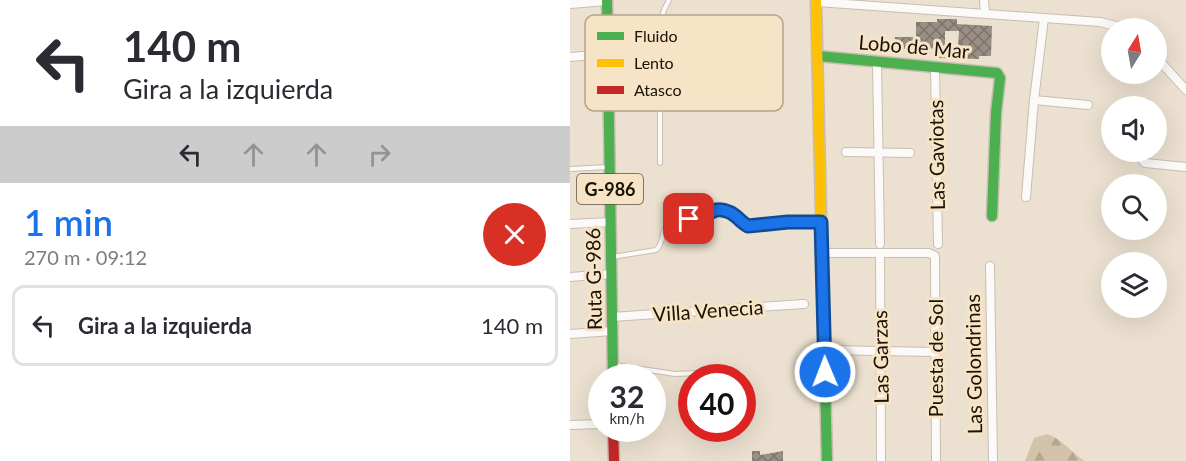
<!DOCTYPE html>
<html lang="es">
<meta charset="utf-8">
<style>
body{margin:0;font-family:Lato,sans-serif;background:#f7f7f7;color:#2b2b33;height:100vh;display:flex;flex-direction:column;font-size:22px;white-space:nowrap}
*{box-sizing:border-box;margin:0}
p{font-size:20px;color:#7c7c81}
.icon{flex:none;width:33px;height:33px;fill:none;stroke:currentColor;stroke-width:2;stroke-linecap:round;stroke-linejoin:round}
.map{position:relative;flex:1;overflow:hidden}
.sheet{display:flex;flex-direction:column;background:#fff;width:570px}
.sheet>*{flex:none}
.hud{background:#fff;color:#2b2b33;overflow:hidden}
.needle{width:39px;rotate:11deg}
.tools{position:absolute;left:531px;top:18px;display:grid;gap:12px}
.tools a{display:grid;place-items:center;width:66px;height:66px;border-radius:50%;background:#fff;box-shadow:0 6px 24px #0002;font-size:30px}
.speed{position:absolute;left:18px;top:364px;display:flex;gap:12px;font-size:30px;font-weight:700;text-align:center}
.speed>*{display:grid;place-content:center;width:78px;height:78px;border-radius:50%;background:#fff;box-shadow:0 6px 24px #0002;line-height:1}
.speed small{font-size:15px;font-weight:400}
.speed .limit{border:9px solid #d22;background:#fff;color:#111}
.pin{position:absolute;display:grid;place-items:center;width:51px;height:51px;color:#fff;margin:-26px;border-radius:12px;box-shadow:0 3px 9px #0006}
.me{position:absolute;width:66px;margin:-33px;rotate:359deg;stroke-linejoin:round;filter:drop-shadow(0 0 4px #0008)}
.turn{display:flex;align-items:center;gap:21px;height:126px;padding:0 24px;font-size:27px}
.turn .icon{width:78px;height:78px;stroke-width:2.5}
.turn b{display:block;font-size:42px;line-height:51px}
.lanes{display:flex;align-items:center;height:57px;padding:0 24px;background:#0003;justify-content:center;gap:30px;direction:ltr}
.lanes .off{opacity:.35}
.round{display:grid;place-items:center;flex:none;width:63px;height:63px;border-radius:32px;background:#f7f7f7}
.headline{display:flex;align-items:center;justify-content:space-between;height:102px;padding:0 24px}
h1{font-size:36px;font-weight:600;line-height:45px;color:#1a73e8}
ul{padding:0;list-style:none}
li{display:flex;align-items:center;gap:18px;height:81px;margin:0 12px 9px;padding:0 12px;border:3px solid #e1e1e2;border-radius:12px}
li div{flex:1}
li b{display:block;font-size:22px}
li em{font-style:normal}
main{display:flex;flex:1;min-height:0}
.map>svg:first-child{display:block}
.forest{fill:url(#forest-firs)}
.building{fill:url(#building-cross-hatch);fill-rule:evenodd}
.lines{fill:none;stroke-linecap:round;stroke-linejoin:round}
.lane-casing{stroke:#c7beb1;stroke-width:6}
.street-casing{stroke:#c7beb1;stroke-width:10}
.fast-casing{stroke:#c7beb1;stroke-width:13}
.slow-casing{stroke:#c7beb1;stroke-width:13}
.jam-casing{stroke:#c7beb1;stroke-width:13}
.lane{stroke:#fcfaf8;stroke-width:4}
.street{stroke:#fcfaf8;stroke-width:8}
.fast{stroke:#4caf50;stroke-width:10}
.slow{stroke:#ffc107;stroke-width:10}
.jam{stroke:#c62828;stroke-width:10}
.route-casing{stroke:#114b97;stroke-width:15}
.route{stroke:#1a73e8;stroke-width:10}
.labels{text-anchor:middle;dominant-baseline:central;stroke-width:6;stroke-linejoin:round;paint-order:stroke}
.shield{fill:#f7e3c5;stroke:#5c5140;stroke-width:1.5}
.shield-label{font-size:18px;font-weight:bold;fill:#191207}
.street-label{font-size:20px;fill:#191207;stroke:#f7e3c5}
.key{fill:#f7e3c5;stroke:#b4a48c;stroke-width:1.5}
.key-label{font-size:16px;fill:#191207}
</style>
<main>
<section class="sheet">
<div class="hud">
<div class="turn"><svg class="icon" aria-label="left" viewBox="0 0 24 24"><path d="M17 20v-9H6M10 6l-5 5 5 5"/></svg><div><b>140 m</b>Gira a la izquierda</div></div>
<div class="lanes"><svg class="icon" aria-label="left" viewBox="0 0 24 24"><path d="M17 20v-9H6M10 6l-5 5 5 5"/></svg><svg class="icon off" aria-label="ahead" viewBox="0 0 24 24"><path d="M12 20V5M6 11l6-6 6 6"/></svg><svg class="icon off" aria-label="ahead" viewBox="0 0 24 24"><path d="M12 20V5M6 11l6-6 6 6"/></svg><svg class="icon off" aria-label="right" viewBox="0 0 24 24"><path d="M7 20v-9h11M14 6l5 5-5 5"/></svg></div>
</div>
<div class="headline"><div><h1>1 min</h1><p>270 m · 09:12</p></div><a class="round" style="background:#d93025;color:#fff"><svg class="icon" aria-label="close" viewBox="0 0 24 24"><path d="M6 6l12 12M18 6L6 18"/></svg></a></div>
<ul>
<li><svg class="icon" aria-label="left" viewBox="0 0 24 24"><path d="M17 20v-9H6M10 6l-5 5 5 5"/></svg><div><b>Gira a la izquierda</b></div><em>140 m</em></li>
</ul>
</section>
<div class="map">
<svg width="616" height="461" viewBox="0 0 616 461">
<defs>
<pattern id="forest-firs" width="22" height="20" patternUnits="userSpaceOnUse" patternTransform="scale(1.5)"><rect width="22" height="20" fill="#d3c3aa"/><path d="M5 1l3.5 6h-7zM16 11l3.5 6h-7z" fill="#b5a691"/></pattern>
<pattern id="building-cross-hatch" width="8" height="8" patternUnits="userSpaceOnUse" patternTransform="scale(1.5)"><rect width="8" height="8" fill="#9a8f84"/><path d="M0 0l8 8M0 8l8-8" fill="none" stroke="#7d736a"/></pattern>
</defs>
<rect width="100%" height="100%" fill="#ece1d0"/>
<path class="forest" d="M477 434C493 439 501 453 515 461H455L464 438Z"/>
<g class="building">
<path d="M367 19H387V24L422 26 421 56H409V59L369 58V49L354 48V53H347V49H324L325 37H346V22H367ZM375 31H389L388 46H377V43H375Z"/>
<path d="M182 451H190V455L213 451V461H182Z"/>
</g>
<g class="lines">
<g class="lane-casing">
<g id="lane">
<path d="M90 163V25L94 10 99 0"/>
<path d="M0 169 38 167"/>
<path d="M42 257 86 250C95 242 90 232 98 225 107 215 118 221 129 219 140 217 142 207 155 210 165 213 169 222 178 226L218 222H249"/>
<path d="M45 365 105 374 154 372"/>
</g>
</g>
<g class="street-casing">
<g id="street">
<path d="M414 0 415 13"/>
<path d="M247 2 530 22 554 28"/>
<path d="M0 4 37 1"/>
<path d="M0 57 38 54"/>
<path d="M586 57 616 90"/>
<path d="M307 62 310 244"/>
<path d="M365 66 368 244"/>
<path d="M464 100 518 105"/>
<path d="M576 106V103"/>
<path d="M276 152 340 153"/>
<path d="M572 152V160L575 163 616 167"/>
<path d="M456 197 464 100 474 18"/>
<path d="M0 224 41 222"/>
<path d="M252 253H359L365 256 366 461"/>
<path d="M310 253 311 461"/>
<path d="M420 266 423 461"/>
<path d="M0 277 41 274"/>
<path d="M42 317 234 304"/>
<path d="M0 334 42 331"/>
<path d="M255 350 364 352"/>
<path d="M0 425 32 424"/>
</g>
</g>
<g class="fast-casing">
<g id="fast">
<path d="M37 0 43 378"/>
<path d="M248 56 427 73 430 78 426 113 422 216"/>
<path d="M253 298 257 461"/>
</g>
</g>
<g class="slow-casing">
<path id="slow" d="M246 0 253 298"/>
</g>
<g class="jam-casing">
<path id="jam" d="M43 429 44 461"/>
</g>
<use href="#lane" class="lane"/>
<use href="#street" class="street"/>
<use href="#fast" class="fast"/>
<use href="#slow" class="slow"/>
<use href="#jam" class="jam"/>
</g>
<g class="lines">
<g class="route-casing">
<path id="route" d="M119 219C139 220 141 204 159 212 167 215 170 222 178 226L218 222H251L255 372"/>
</g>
<use href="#route" class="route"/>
</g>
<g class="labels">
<rect class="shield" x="7" y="174" width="66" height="30" rx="4.5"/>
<g class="shield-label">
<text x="40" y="189">G-986</text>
</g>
<g class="street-label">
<text transform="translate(344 46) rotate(5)">Lobo de Mar</text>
<text transform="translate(366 155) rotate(-91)">Las Gaviotas</text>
<text transform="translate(23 279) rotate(-91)">Ruta G-986</text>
<text transform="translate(138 310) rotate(-4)">Villa Venecia</text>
<text transform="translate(310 357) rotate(-91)">Las Garzas</text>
<text transform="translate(365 358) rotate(-90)">Puesta de Sol</text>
<text transform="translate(403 364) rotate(-91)">Las Golondrinas</text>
</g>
</g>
<rect x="15" y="15" width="198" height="96" rx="9" class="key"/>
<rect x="27" y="32" width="27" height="8" fill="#4caf50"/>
<rect x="27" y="59" width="27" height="8" fill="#ffc107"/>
<rect x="27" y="86" width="27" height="8" fill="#c62828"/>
<g class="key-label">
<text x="64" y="42">Fluido</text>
<text x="64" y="69">Lento</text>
<text x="64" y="96">Atasco</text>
</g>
</svg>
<div class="tools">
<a><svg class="needle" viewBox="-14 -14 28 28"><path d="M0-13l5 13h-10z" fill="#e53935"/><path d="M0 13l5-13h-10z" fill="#7c7c81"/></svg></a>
<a><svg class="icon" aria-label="sound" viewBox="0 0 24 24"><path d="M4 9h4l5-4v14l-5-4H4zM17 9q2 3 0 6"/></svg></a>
<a><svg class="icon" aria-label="search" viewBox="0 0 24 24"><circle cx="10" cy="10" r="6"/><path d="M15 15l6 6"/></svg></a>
<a><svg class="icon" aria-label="layers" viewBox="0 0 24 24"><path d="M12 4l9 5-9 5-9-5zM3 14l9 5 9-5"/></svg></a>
</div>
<div class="speed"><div>32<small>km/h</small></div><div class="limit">40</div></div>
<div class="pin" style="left:119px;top:219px;background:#d93025"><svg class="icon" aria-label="arrive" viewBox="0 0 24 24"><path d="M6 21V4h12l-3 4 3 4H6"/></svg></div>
<svg class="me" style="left:255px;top:372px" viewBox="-20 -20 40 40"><circle r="17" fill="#1a73e8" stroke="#fff" stroke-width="3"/><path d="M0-11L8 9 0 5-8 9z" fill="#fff"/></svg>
</div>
</main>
